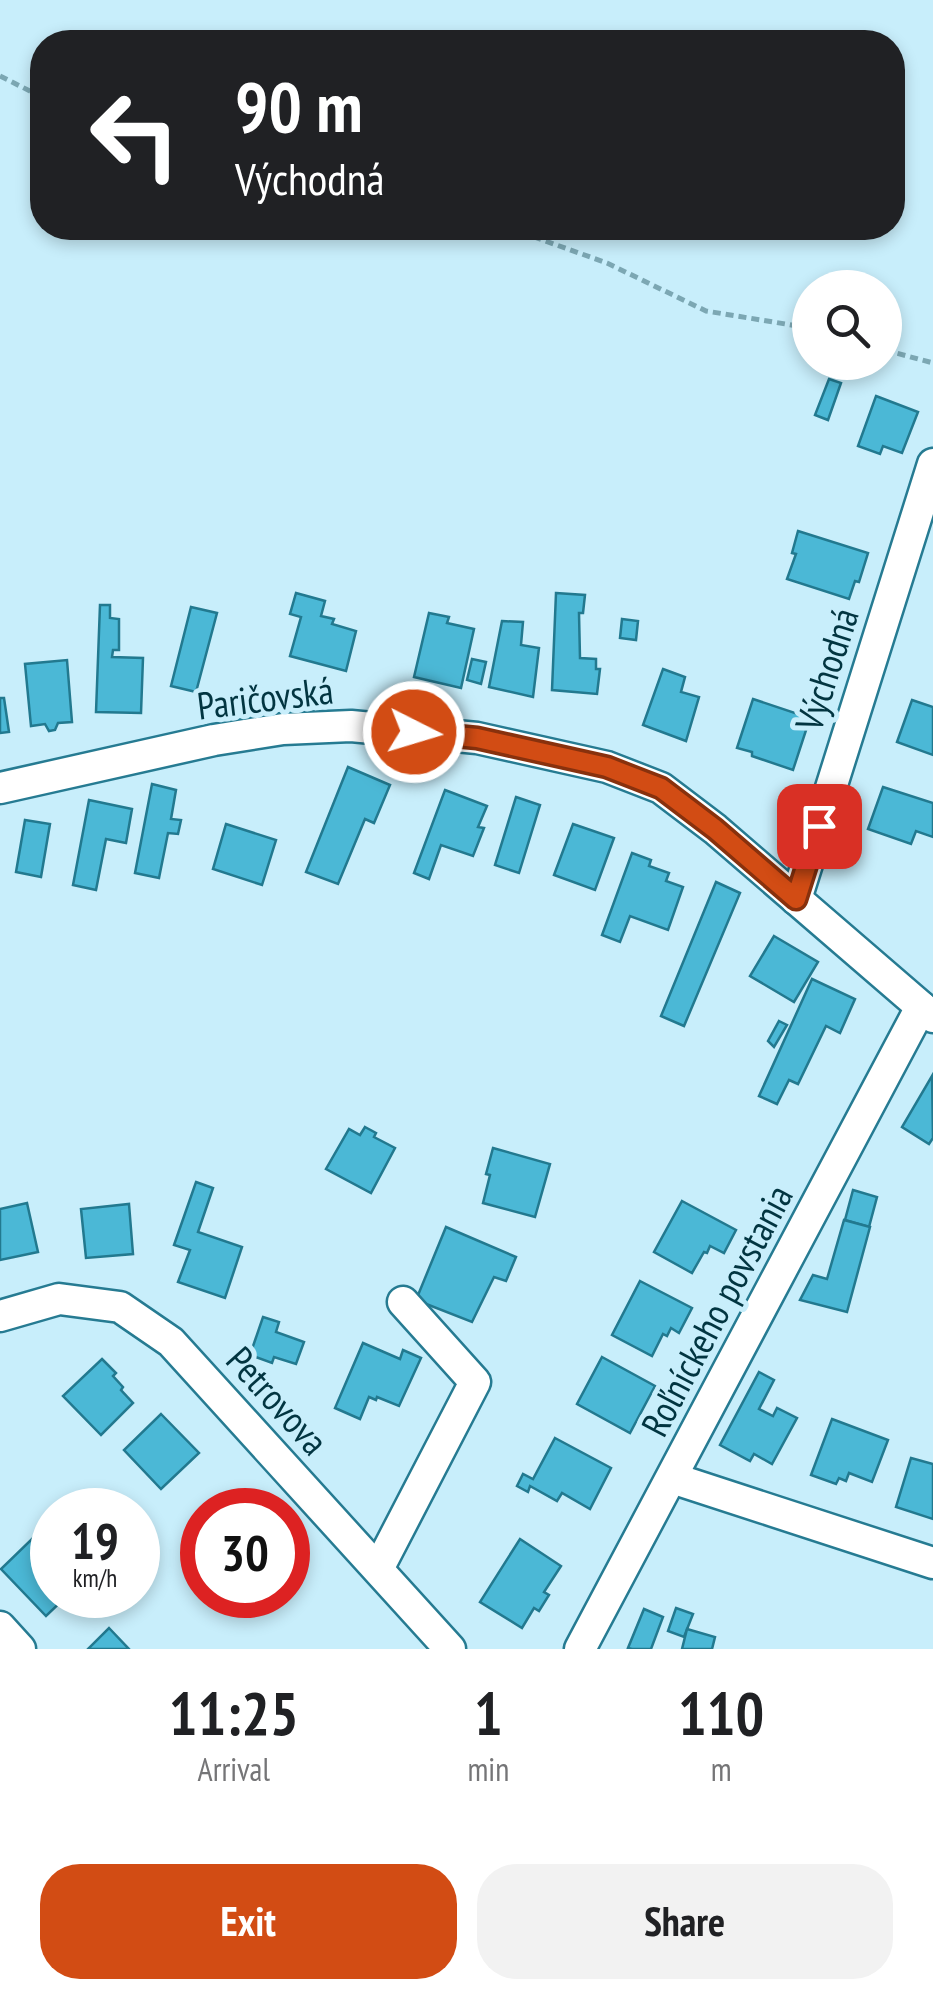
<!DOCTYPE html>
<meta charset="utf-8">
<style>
body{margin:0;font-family:"PT Sans Narrow",sans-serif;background:#f2f2f2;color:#202124;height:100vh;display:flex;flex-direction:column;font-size:38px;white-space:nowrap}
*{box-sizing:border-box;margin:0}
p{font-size:32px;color:#757577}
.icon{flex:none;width:55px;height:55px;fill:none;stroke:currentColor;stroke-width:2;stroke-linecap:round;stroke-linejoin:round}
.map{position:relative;height:1649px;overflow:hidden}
.panel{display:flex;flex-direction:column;background:#fff;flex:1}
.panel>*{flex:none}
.guide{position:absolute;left:30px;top:30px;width:875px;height:210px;border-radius:40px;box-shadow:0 5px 15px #0003;background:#202124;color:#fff;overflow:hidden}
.buttons{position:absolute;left:792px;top:270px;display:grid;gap:20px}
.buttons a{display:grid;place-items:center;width:110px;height:110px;border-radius:50%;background:#fff;box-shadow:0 5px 15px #0003;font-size:50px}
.speed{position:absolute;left:30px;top:1488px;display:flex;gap:20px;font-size:50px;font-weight:700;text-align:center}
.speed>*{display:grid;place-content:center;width:130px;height:130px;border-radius:50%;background:#fff;box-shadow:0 5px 15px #0003;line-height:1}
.speed small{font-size:25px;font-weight:400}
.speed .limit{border:15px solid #d22;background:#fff;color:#111}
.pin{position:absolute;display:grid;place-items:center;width:85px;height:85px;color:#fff;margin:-42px;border-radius:20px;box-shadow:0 5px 15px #0006}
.me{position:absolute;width:110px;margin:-55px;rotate:95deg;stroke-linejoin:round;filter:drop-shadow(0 0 8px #0008)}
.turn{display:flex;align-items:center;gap:35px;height:210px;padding:0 40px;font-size:45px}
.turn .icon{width:130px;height:130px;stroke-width:2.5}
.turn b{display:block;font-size:70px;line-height:85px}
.eta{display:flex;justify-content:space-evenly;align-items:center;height:170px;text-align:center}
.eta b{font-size:60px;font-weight:800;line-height:70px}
.action{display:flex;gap:20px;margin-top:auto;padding:20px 40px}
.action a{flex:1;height:115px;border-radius:40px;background:#d24c14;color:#fff;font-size:40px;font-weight:800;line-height:115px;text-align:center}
.action a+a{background:#f2f2f2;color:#202124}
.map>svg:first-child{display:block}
.building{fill:#4bb8d6;stroke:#22798f;stroke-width:2.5}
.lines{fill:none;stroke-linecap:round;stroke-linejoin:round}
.minor-casing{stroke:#267b92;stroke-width:35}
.path{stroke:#7ca7b3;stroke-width:5;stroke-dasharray:8 5;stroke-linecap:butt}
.minor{stroke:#fff;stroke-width:30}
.route-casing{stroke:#88310d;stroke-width:25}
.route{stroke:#d24c14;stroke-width:18}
.labels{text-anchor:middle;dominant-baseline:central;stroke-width:10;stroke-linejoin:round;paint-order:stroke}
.street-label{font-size:38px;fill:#023541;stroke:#c8eefb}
</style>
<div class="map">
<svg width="933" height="1649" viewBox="0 0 933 1649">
<rect width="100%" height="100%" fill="#c8eefb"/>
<g class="building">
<path d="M829 379 841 383 828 420 815 415Z"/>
<path d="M876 396 918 412 902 453 883 446 880 454 858 446Z"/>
<path d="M798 531 868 553 859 582 855 581 849 599 787 579 796 554 792 553Z"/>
<path d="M296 593 325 601 321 616 334 619 332 624 356 631 346 671 290 656 301 617 290 614Z"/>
<path d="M556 593 585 595 583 613H579L580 658 596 659V669H600L597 694 552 690Z"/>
<path d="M100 605H110V618L119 619V650H113L112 657 143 658 141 713 96 712Z"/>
<path d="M191 607 217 613 196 692 171 686Z"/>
<path d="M429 613 449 617 447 623 474 629 461 688 414 677Z"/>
<path d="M622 619 638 621 636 640 620 638Z"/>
<path d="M502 621 523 622 521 645 539 648 533 697 489 687Z"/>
<path d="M472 659 486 662 481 684 467 680Z"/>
<path d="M67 660 72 722 58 723 55 730 49 731 45 724 31 726 25 664Z"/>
<path d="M663 669 685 677 681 692 699 697 686 741 643 725Z"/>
<path d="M0 698H4L9 732 0 733Z"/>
<path d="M753 699 810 718 793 770 752 756V752L737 748Z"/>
<path d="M912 700 933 707V755L897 742Z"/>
<path d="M348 767 390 785 374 823 365 819 338 884 306 872Z"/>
<path d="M152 784 176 790 171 819 181 820 178 834 168 833 159 878 135 873Z"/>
<path d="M883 787 933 803V837L916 831 911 844 868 829Z"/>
<path d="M445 790 487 806 478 827 484 828 473 856 441 845 429 879 414 873Z"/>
<path d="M516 797 540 805 519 873 495 865Z"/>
<path d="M89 800 132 809 126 843 106 839 96 890 73 885Z"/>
<path d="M25 820 50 824 41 877 16 872Z"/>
<path d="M226 824 276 840 262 885 213 869Z"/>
<path d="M573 824 614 838 595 890 554 875Z"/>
<path d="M632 853 651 860 649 866 669 873 666 881 683 887 668 930 630 916 620 942 602 935Z"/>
<path d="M716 882 740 893 684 1026 661 1016Z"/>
<path d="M774 936 818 962 794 1002 750 976Z"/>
<path d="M812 979 855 999 840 1033 826 1026 798 1084 789 1080 777 1104 759 1096Z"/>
<path d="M779 1021 787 1025 774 1047 768 1041Z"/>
<path d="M932 1076 933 1138 929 1144 902 1127Z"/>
<path d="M365 1127 376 1133 374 1137 395 1148 371 1193 326 1169 349 1129 360 1135Z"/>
<path d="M493 1148 550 1164 535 1217 483 1203 490 1175 486 1174Z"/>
<path d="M196 1182 213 1188 198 1232 242 1247 225 1298 178 1282 190 1250 174 1245Z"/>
<path d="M853 1190 877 1197 869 1227 845 1220Z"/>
<path d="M682 1201 736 1230 724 1253 710 1246 707 1253 704 1252 692 1273 654 1252Z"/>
<path d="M27 1203 38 1252 0 1260V1209Z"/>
<path d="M129 1204 133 1254 86 1258 81 1209Z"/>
<path d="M844 1220 870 1227 847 1312 800 1300 813 1275 827 1279Z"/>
<path d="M446 1227 516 1257 506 1281 494 1277 472 1322 416 1300Z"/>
<path d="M640 1281 692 1308 679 1333 671 1328 667 1336 663 1334 652 1356 612 1335Z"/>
<path d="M263 1317 279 1322 276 1332 304 1342 296 1364 274 1357 272 1363 250 1355Z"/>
<path d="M363 1343 400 1359 403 1350 421 1358 399 1406 377 1397 376 1400 369 1397 360 1419 335 1408Z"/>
<path d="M602 1357 655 1386 630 1433 577 1404Z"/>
<path d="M102 1359 116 1373 113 1376 123 1387 121 1390 133 1403 101 1435 63 1396Z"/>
<path d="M759 1372 774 1380 759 1409 773 1416 777 1408 797 1418 772 1464 754 1454 750 1461 720 1445Z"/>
<path d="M161 1414 199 1453 161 1489 124 1450Z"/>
<path d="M832 1419 888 1440 872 1482 849 1473 846 1481 839 1478 836 1484 811 1475Z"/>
<path d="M555 1438 611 1468 590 1509 562 1493 557 1501 530 1486 528 1492 517 1486 523 1474 533 1479Z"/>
<path d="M911 1458 933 1464V1519L896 1507Z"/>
<path d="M239 1497 251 1510H225Z"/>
<path d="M34 1537 52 1556V1595H68L46 1616 1 1569Z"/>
<path d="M520 1539 561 1566 544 1592 549 1595 539 1611 534 1608 522 1628 480 1602Z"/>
<path d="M676 1608 693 1614 684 1637 668 1631Z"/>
<path d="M644 1609 663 1617 651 1649H632L628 1648Z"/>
<path d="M109 1628 129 1649H88Z"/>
<path d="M687 1629 715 1637 712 1649H682Z"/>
</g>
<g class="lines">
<g class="minor-casing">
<g id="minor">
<path d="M0 788 214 740 283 729 351 726 477 738 607 767 661 788 715 829 933 1017"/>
<path d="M796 899 933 464"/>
<path d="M0 1316 59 1299 120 1307 171 1342 450 1649"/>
<path d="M672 1478 933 1563"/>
<path d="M378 1569 475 1382 403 1302"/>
<path d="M0 1627 20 1649"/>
<path d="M580 1649 921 1007"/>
</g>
</g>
<g class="path">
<path d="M0 76 42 97"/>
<path d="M509 228 607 263 706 311 810 328"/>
<path d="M885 350 933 363"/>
</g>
<use href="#minor" class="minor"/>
</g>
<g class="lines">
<g class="route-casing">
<path id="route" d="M414 732 477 738 607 767 661 788 715 829 796 899 819 826"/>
</g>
<use href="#route" class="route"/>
</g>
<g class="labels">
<g class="street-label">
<text transform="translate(826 669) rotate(-72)">Východná</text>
<text transform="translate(265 697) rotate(-7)">Paričovská</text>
<text transform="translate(716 1310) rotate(-62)">Roľníckeho povstania</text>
<text transform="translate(278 1400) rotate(48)">Petrovova</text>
</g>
</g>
</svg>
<div class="buttons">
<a><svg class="icon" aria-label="search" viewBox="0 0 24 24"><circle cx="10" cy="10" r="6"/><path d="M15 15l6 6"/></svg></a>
</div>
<div class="speed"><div>19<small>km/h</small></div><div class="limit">30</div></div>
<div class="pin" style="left:819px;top:826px;background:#d93025"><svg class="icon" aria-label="arrive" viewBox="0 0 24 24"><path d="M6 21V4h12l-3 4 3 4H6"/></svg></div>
<svg class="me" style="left:414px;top:732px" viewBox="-20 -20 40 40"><circle r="17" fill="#d24c14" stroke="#fff" stroke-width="3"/><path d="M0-11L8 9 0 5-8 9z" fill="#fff"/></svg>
<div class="guide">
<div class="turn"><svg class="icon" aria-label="left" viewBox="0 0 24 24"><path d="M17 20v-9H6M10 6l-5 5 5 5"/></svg><div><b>90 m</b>Východná</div></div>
</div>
</div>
<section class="panel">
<div class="eta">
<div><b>11:25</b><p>Arrival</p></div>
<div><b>1</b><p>min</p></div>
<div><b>110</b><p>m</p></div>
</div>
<div class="action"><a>Exit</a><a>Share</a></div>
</section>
